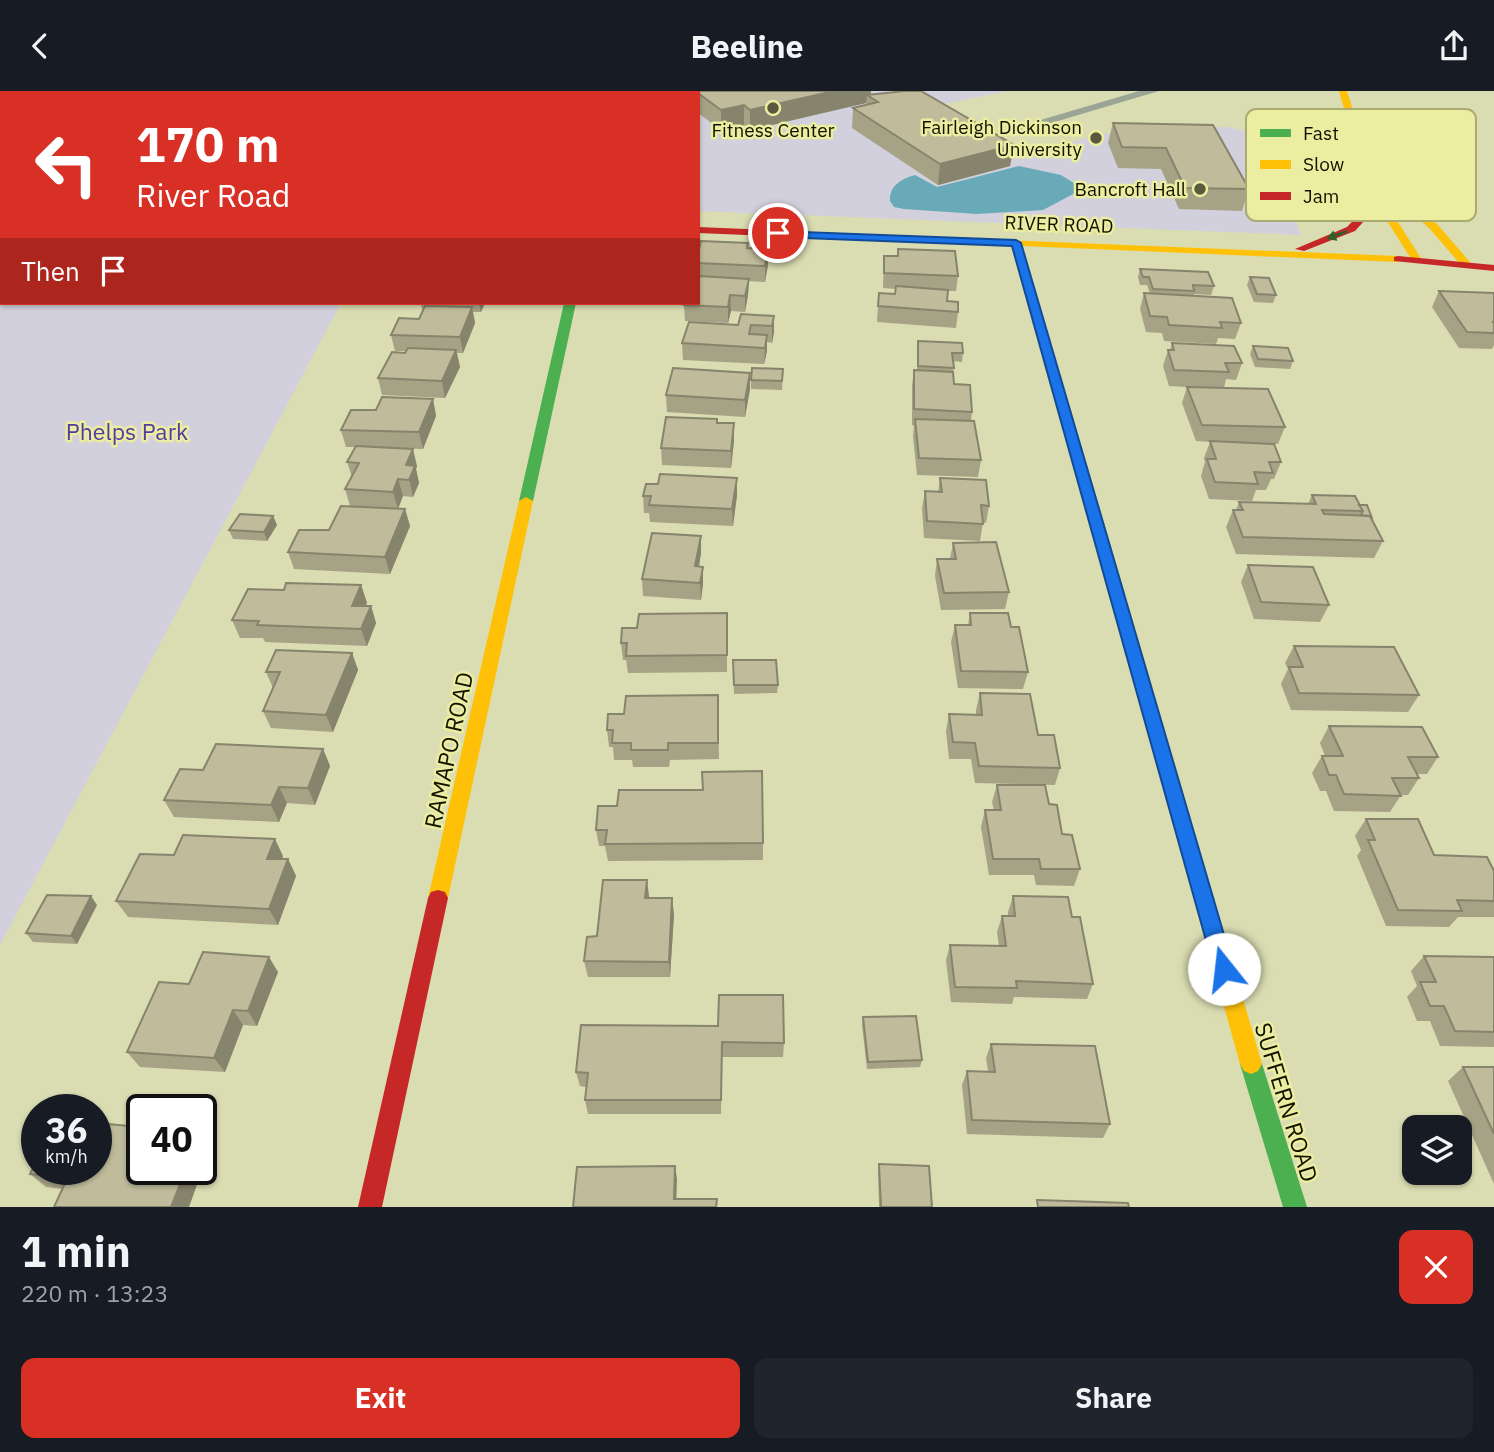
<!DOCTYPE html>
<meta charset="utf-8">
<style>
body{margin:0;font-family:"IBM Plex Sans",sans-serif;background:#20242c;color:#f1f3f6;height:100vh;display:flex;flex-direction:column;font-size:26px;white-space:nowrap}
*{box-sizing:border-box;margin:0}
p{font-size:23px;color:#9ea1a6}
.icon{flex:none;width:38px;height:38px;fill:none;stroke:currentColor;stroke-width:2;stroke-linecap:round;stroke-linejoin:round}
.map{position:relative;height:1116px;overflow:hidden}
.sheet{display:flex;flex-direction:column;background:#171b24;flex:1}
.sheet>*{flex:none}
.hud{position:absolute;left:0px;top:0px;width:700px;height:214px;box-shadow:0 2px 5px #0004;background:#d93025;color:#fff;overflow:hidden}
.fabs{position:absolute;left:1402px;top:1024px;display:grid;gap:14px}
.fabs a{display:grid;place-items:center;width:70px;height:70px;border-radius:14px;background:#171b24;box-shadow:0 2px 5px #0004;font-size:35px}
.speed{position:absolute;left:21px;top:1003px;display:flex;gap:14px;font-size:35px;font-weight:700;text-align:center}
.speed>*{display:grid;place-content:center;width:91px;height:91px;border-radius:50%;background:#171b24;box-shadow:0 2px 5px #0004;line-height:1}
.speed small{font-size:18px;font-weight:400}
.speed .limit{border:4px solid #111;border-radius:10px;background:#fff;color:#111}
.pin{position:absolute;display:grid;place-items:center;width:60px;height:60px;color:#fff;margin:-30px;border:4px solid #fff;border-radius:50%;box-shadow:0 2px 7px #0007}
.me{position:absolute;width:77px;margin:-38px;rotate:344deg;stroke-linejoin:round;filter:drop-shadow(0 0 5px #0008)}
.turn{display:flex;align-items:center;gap:24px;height:147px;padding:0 21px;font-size:32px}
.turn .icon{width:91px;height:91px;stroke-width:2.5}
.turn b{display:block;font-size:49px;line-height:60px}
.then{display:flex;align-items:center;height:66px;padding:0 21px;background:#0003;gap:14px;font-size:26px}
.round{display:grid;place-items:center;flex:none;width:74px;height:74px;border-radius:14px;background:#20242c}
.summary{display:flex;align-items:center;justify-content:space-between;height:119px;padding:0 21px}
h1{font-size:42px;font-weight:700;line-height:52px}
.action{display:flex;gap:14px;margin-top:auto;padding:14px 21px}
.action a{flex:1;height:80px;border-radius:14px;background:#d93025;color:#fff;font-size:28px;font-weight:700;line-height:80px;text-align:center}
.action a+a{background:#20242c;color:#f1f3f6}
header{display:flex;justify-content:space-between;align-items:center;height:91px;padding:0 21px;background:#171b24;font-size:32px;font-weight:700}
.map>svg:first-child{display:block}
.green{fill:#d2d0dc}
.water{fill:#69aab8}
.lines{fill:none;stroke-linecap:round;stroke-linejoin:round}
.lane{fill:#9ba596;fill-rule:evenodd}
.street{fill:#9ba596;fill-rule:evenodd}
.fast{fill:#4caf50;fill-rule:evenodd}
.slow{fill:#ffc107;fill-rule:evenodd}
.jam{fill:#c62828;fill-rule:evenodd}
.wall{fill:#a5a285}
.shaded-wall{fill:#86846c}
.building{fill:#c0bc9b;stroke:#86846c;stroke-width:2}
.oneway{fill:#306028}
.route{fill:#1a73e8;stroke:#114b97;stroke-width:2}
.poi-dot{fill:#59593e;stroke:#ebeda0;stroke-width:2.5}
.labels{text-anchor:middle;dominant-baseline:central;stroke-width:5;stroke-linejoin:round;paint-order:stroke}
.far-poi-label{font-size:19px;fill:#131200;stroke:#ebeda0;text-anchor:end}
.far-street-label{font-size:19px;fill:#131200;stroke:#ebeda0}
.park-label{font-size:23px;fill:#543ba2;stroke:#ebeda0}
.street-label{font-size:23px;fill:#131200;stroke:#ebeda0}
.key{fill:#ebeda0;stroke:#aaab70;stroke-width:2}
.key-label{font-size:19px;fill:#131200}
</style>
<header><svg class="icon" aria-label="back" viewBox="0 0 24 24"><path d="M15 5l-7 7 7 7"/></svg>Beeline<svg class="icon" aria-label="share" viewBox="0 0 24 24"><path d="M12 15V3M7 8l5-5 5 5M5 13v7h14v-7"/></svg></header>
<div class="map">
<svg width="1494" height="1116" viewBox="0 0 1494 1116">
<rect width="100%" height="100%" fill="#dadcb2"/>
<g class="green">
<path d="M376 0H1008L943 13 1001 60 1022 63 1103 43 1165 37 1228 36 1252 42 1272 52 1281 63 1291 117 1301 144 698 120V2H371Z"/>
<path d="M0 110 2 212H341L0 854Z"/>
</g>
<path class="water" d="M1019 75 1061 84 1077 94V101L1043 119 977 123 904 118 894 116 890 110C889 95 901 88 915 84L937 96Z"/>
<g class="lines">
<path class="lane" d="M1139 0H1159L1021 41 1010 38Z"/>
<path class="street" d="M502 0H525L526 2H503Z"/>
<g class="fast">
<path d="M1016 149 1021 152 1125 503 1122 507H1112L1109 503 1011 152Z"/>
<path d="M564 212H576L533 410 526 414 519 410Z"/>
<path d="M1251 963 1258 966 1262 973 1307 1116H1283L1240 973 1244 966Z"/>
</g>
<g class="slow">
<path d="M1339 0H1347L1377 98 1422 169 1421 171H1413L1367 98Z"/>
<path d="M1379 88H1385L1437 133 1470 171V175H1462L1429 137 1379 92Z"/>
<rect x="0" y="107" width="2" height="6"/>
<path d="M980 148 1398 165 1403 168 1398 171 976 153V149Z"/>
<path d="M526 406 533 410 448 807 445 813 438 815 431 813 428 807 519 410Z"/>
<path d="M1117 498 1125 503 1262 973 1258 980 1251 983 1244 980 1240 973 1109 503Z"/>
</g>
<g class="jam">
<path d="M1376 106 1384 108 1355 140 1304 160 1295 158 1347 136Z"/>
<path d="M698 136 980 148 985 151 980 154 698 142Z"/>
<path d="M1398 165 1494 174V180L1394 170V166Z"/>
<path d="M438 799 445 801 448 807 382 1116H358L428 807 431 801Z"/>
</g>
</g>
<g class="wall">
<path d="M118 0H376L371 2H146Z"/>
<path d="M672 0H871V4L1014 54 1010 75 938 94 852 37 853 17 866 14V12L750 39 744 34 721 39 698 22V2H672Z"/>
<path d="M1113 32 1213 34 1249 98 1242 120 1179 118 1161 78 1118 77 1108 52Z"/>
<path d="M748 158H768V174L765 191 749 190 748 204 745 221 731 220 728 232 685 230 684 214 698 212V162Z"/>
<path d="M898 158 958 185 956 200H948L947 210 958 221 956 237 877 231 878 215 895 203 896 198 883 197 884 165H897Z"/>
<path d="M1140 178 1214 195 1211 204 1194 203 1193 205 1241 232 1235 248 1218 247 1216 253 1164 250 1162 242 1146 241 1140 218 1144 202 1150 203 1147 194H1140L1138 186Z"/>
<path d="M1250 186 1276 204 1273 212 1254 211 1247 194Z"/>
<path d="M1439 200 1494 202V254L1492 258 1459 257 1432 216Z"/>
<path d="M421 212H485L481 221H473L475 232 463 262H457L460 276 445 307 382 304 378 287 406 260H395L391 244 419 228 423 218H422Z"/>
<path d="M774 225V241L772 252 767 251V260L764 273 683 269 682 252 738 234Z"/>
<path d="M918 250 963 262 962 271 953 270 954 293 972 321 971 330 981 369 978 386 917 384 913 345 914 335 912 334V295L914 279H917Z"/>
<path d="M1172 252 1242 272 1236 289 1226 288 1224 297 1285 336 1278 353H1274L1281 371 1274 388H1271L1266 399H1256L1252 410 1209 408 1201 385 1205 371 1204 367 1210 351 1196 350 1182 312 1187 296 1169 295 1163 275 1168 259H1170Z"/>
<path d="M1253 255 1293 270 1290 278 1255 276 1250 263Z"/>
<path d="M783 278 782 299 751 298V289Z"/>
<path d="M750 282V298L745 326 667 321 666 304Z"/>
<path d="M433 308 436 325 423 358 392 357 417 375 416 378 419 392 413 406 403 405 398 417 405 418 410 435 390 483 294 478 288 461 329 439 350 415 345 398 352 386 347 371 355 356H346L341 339 376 319Z"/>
<path d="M717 332 734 349 731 377 662 374 661 357Z"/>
<path d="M737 387V404L733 435 650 431 649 422H644L643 405 658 393Z"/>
<path d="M940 387 989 415 986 432 983 431 980 450 924 447 922 417 925 400 938 401Z"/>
<path d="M1312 404 1359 414 1372 427 1371 428 1383 450 1374 467 1236 463 1226 436 1233 419H1236L1239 411 1308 413Z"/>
<path d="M273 425 277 434 267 450 233 448 229 439Z"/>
<path d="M953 452 1009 501 1005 518 941 519 935 485 937 468H950Z"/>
<path d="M701 462 699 476 703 493 701 509 643 505 642 488Z"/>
<path d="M1248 474 1329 514 1320 531 1254 528 1241 491Z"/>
<path d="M361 494 367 512 365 515H371L376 532 367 555 265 551 263 547H240L232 529 284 499Z"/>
<path d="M727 522V581L628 582 626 569H623L621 552 637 537Z"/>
<path d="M970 522 1011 536 1028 581 1023 598 958 597 951 551 955 534H968Z"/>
<path d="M1294 555 1419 604 1408 621 1291 619 1281 593 1288 578 1285 572Z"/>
<path d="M352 562 358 579 333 641 271 637 263 620 273 597 266 581Z"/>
<path d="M733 569 778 594 777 602 734 603Z"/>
<path d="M980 602 1038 644 1060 677 1055 694 975 692 971 668H949L946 640 949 623 976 624V619Z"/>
<path d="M718 604 719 668 670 669 669 676H633L632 669H614L613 656H609L607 639 624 623Z"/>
<path d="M1329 635 1438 666 1427 683H1417L1419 687 1408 704H1401L1390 721 1334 720 1326 700H1320L1312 682 1322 665H1325L1320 652Z"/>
<path d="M323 658 330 675 315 714 287 712 279 731 174 726 164 709 203 679Z"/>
<path d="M997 694 1049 713 1080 778 1074 795 1036 794 1034 784H989L981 736 985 719H994L992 711Z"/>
<path d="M598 715 763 752V769L608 770 605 755H599L596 739Z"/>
<path d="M1366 728 1434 764 1494 780V826H1458L1449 836 1386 835 1357 765 1361 759 1355 745Z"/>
<path d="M283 765 282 768H288L296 785 278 834 128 826 116 810Z"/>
<path d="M649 805V807L674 823 670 886H588L584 870 597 845Z"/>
<path d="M1013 805 1072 826 1093 893 1087 908 1014 906 1012 913 951 911 946 869 950 854 999 855 997 841 1002 825H1008V821Z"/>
<path d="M97 814 77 853 33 851 26 842Z"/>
<path d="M1424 865 1494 866V956L1440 955 1430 930H1417L1407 906 1417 895 1411 880Z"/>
<path d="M278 881 257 935 243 934 225 981 140 976 127 961 189 893Z"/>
<path d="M863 926 922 969 920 976 867 978 862 934Z"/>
<path d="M581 934 784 952 783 966H722L721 1023H588L585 1009 586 996 580 995 576 981Z"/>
<path d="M991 953 1110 1033 1103 1047 967 1043 962 994 967 980H988L986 967Z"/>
<path d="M1463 976H1494V1093L1448 990Z"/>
<path d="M206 1069 63 1098 46 1096 30 1083Z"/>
<path d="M879 1073 932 1116H879L878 1080Z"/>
</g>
<g class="shaded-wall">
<path d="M301 0H350V2H296Z"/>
<path d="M356 0H376L371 2H356Z"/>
<path d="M834 0H871L870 6 867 4 866 12 750 39V19Z"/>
<path d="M744 14V34L721 39V19Z"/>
<path d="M1014 54 1010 75 938 94 940 73Z"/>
<path d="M768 158V174L765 191V175Z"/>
<path d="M749 188 748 204 745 221V205Z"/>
<path d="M730 204 731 220 728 232V216Z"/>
<path d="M479 212H485L481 221Z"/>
<path d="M472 216 475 232 463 262 460 246Z"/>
<path d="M774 225V241L772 252V235Z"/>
<path d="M767 244V260L764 273 765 257Z"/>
<path d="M456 259 460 276 445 307 442 290Z"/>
<path d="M750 282V298L745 326V309Z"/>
<path d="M433 308 436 325 423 358 419 341Z"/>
<path d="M734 332V349L731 377V360Z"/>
<path d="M413 358 417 375 416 378 419 392 413 406 406 374Z"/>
<path d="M737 387V404L733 435 732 418Z"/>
<path d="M398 388 403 405 398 418 393 401Z"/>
<path d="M405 418 410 435 390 483 385 466Z"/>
<path d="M273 425 277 434 267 450 264 441Z"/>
<path d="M701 445V462L696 492 695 475Z"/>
<path d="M703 476V493L701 509 700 492Z"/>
<path d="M361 494 367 512 358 532 352 515Z"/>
<path d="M371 515 376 532 367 555 361 538Z"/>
<path d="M352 562 358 579 333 641 326 624Z"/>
<path d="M323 658 330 675 315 714 308 697Z"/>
<path d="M279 696 287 712 279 731 271 714Z"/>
<path d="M275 748 283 765 275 784 267 768Z"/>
<path d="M288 768 296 785 278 834 269 818Z"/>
<path d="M647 789 649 805 647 823 645 807Z"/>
<path d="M91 805 97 814 77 853 71 845Z"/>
<path d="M672 807 674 823 670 886 669 871Z"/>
<path d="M269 866 278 881 257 935 248 920Z"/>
<path d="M233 919 243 934 225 981 214 967Z"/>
<path d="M194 1008 206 1022 201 1034V1018H190Z"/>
<path d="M201 1064 206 1069 189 1116H171L186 1078H201Z"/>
<path d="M675 1075 677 1088 676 1116 674 1108Z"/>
</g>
<g class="building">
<path d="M182 0H301L296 2H177Z"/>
<path d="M695 0H834L750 19 744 14 721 19Z"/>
<path d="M905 0H921L1014 54 940 73 853 17 878 11 867 4Z"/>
<path d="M1113 32 1213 34 1249 98 1185 97 1166 57 1122 56Z"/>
<path d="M701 150 748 152 747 157 768 158 765 175 698 172V162Z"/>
<path d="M898 158 955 160 958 185 884 182V165H898Z"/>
<path d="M1140 178 1208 181 1214 195 1193 194 1194 200 1153 198 1149 186H1143Z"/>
<path d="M698 185 749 188 745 205 730 204 728 216 684 214 685 212H698Z"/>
<path d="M1250 186 1269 187 1276 204 1257 203Z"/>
<path d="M896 195 948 199 947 210 958 211V221L878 215 879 202 895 203Z"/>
<path d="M1439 200 1494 202V231H1493L1494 233V242L1467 241Z"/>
<path d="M1144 202 1232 207 1241 232 1220 231 1222 237 1169 234 1167 226 1150 225Z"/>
<path d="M425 215 472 216 460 246 391 244 399 227 419 228Z"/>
<path d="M741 223 774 225 772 235 751 234 749 243 767 244 765 257 682 252 689 231 738 234Z"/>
<path d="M918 250 962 252 963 262H952L954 277 918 275Z"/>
<path d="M1172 252 1234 255 1242 272H1225L1229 281 1174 279 1168 259H1174Z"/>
<path d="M1253 255 1288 257 1293 270 1258 268Z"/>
<path d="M408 257 456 259 442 290 378 287 392 261 405 262Z"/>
<path d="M673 277 750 282 745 309 666 304Z"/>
<path d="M752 277 783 278 782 290 751 289Z"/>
<path d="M914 279 953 281 954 293 970 294 972 321 914 318Z"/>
<path d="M1187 296 1268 298 1285 336 1202 334Z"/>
<path d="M382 306 433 308 419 341 341 339 351 319H376Z"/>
<path d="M666 326 717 328V332H734L731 360 661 357Z"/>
<path d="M915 328 974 330 981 369 919 367Z"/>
<path d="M1210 350 1274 353 1281 371H1269L1273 382 1254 381 1258 393 1215 391 1207 368H1216Z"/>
<path d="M356 355 413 358 406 374 415 375 409 389 398 388 393 401 345 398 359 372 347 371Z"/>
<path d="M660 383 737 387 732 418 649 414 651 405H643L646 393H658Z"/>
<path d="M940 387 986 389 989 415 981 414 983 433 927 430 925 400 942 401Z"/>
<path d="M1312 404 1355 405 1363 420 1322 419 1324 423 1370 425 1383 450 1243 446 1233 419H1243L1239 411 1316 413Z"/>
<path d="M1359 414H1367L1372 427H1371L1370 425 1361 424 1363 420Z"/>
<path d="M341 415 405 418 385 466 288 461 299 439H329Z"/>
<path d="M240 423 273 425 264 441 229 439Z"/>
<path d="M652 442 701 445 695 475 703 476 700 492 642 488Z"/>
<path d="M996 451 1009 501 944 502 937 468H956L953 452Z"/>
<path d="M1248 474 1313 476 1329 514 1261 511Z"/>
<path d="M286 492 361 494 352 515H371L361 538 257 534 259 530 232 529 248 498 284 499Z"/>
<path d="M727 522V564L626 565 627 552H621L622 537H637L639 523Z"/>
<path d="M970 522H1008L1011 536H1019L1028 581 961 580 955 534H971Z"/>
<path d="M1294 555 1394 556 1419 604 1299 602 1289 576H1303Z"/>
<path d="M276 559 352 562 326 624 263 620 280 581H266Z"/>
<path d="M733 569H776L778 594H734Z"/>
<path d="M980 602 1030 603 1038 644H1054L1060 677 979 675 975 652 953 651 949 623 982 624Z"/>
<path d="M718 604V652H668V659H631V652H612L613 639H607L608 623H624L626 605Z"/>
<path d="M1329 635 1422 636 1438 666H1408L1419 687H1392L1401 705 1344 703 1336 684H1329L1322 665H1343Z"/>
<path d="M216 653 323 658 308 697 279 696 271 714 164 709 180 678 203 679Z"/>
<path d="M762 680 763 752 605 753 607 739H596L598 715H617L619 699H703L702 681Z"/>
<path d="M997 694H1045L1049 713 1057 714 1062 743 1072 744 1080 778H1041L1039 768H993L985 719H1001Z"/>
<path d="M1366 728H1418L1434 764 1487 766 1494 780V810L1457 809 1462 820 1398 819 1368 749H1375Z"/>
<path d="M183 744 275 748 267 768H288L269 818 116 810 140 763 174 764Z"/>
<path d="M603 789H647L645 807H672L669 871 584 870 587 846 597 845Z"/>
<path d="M47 804 91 805 71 845 26 842Z"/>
<path d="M1013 805 1068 806 1072 826H1080L1093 893 1016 890 1017 897 955 896 950 854 1006 855 1002 825H1015Z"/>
<path d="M203 861 269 866 248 920 233 919 214 967 127 961 159 891 189 893Z"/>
<path d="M1424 865 1494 866V941L1455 940 1444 915H1430L1420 891H1436Z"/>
<path d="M719 904H783L784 952 722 951 721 1009H585L588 982 576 981 581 934 718 935Z"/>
<path d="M916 925 922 969 868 971 863 926Z"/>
<path d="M991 953 1095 955 1110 1033 972 1029 967 980 995 981Z"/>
<path d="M1463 976H1494V1043Z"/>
<path d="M153 1005 194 1008 190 1018H148Z"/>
<path d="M96 1032 140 1036 142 1032V1078H186L171 1116H54L68 1086 30 1083 37 1069V1078H96Z"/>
<path d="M879 1073 929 1075 932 1116H881Z"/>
<path d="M675 1075 674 1108H717L716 1116H573L577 1076Z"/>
<path d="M1037 1109 1128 1112 1129 1116H1038Z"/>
</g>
<defs><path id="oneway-solid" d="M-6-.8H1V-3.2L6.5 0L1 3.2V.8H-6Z" transform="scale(1.75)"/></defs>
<use class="oneway" href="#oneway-solid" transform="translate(1337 144) rotate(159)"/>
<path class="route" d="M774 140 1016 149 1021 152 1234 878 1231 885 1224 887 1216 885 1214 878 1012 155 778 146 772 142Z"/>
<g class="poi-dot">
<circle cx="773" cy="17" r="7"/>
<circle cx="1096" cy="47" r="7"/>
<circle cx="1200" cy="98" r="7"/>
</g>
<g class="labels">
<g class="far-poi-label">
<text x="1082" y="36">Fairleigh Dickinson<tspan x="1082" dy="22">University</tspan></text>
<text x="773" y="39" text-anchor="middle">Fitness Center</text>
<text x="1186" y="98">Bancroft Hall</text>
</g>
<g class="far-street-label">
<text transform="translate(1059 133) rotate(2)">RIVER ROAD</text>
</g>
<g class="park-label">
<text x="127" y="340">Phelps Park</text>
</g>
<g class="street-label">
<text transform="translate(448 659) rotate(-78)">RAMAPO ROAD</text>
<text transform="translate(1287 1011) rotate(73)">SUFFERN ROAD</text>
</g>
</g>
<rect x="1246" y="18" width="230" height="112" rx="10" class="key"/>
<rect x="1260" y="38" width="31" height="8" fill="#4caf50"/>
<rect x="1260" y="69" width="31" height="9" fill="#ffc107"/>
<rect x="1260" y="101" width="31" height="8" fill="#c62828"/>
<g class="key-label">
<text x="1303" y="49">Fast</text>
<text x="1303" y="80">Slow</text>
<text x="1303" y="112">Jam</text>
</g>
</svg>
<div class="fabs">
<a><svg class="icon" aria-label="layers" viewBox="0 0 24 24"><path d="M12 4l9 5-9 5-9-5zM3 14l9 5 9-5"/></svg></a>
</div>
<div class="speed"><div>36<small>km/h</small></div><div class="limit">40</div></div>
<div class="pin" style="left:778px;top:142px;background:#d93025"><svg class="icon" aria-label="arrive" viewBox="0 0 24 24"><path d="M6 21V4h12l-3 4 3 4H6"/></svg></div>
<svg class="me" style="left:1224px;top:878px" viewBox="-20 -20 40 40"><circle r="19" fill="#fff"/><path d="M0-13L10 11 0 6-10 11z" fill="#1a73e8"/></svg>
<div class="hud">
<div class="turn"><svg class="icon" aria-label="left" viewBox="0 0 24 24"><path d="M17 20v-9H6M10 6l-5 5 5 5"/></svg><div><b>170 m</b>River Road</div></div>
<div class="then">Then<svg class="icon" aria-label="arrive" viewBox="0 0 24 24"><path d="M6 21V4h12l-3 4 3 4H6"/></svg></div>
</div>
</div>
<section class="sheet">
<div class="summary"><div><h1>1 min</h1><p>220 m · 13:23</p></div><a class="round" style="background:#d93025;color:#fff"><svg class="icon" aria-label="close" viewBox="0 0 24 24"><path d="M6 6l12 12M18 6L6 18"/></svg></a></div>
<div class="action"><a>Exit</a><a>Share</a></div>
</section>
